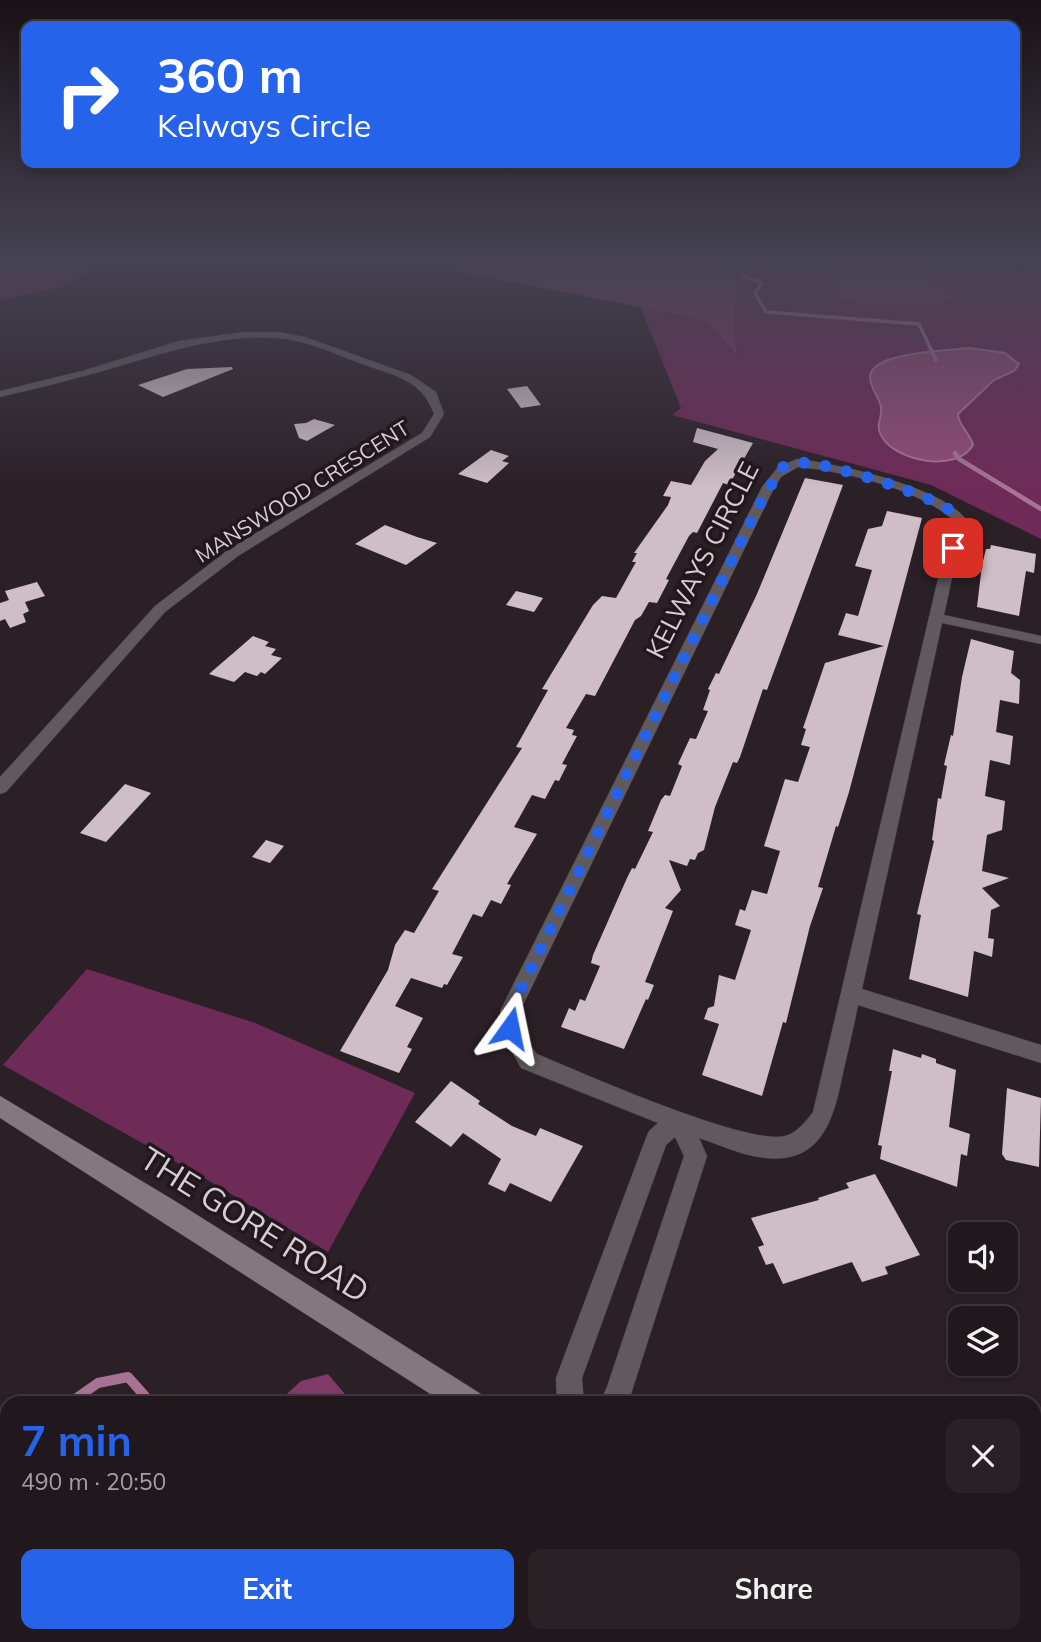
<!DOCTYPE html>
<meta charset="utf-8">
<style>
body{margin:0;font-family:Mulish,sans-serif;background:#292126;color:#f1f3f6;height:100vh;display:flex;flex-direction:column;font-size:26px;white-space:nowrap}
*{box-sizing:border-box;margin:0}
p{font-size:23px;color:#a2a0a4}
.icon{flex:none;width:38px;height:38px;fill:none;stroke:currentColor;stroke-width:2;stroke-linecap:round;stroke-linejoin:round}
.map{position:relative;flex:1;overflow:hidden}
.panel{position:absolute;left:0px;top:1396px;width:1041px;height:247px;display:flex;flex-direction:column;background:#21181d;border-radius:21px 21px 0 0;box-shadow:0 4px 10px #0003,0 0 0 2px #3e373b}
.panel>*{flex:none}
.hud{position:absolute;left:21px;top:21px;width:999px;height:147px;border-radius:14px;box-shadow:0 4px 10px #0003,0 0 0 2px #3e373b;background:#2563eb;color:#fff;overflow:hidden}
.tools{position:absolute;left:948px;top:1222px;display:grid;gap:14px}
.tools a{display:grid;place-items:center;width:70px;height:70px;border-radius:14px;background:#21181d;box-shadow:0 4px 10px #0003,0 0 0 2px #3e373b;font-size:35px}
.pin{position:absolute;display:grid;place-items:center;width:60px;height:60px;color:#fff;margin:-30px;border-radius:14px;box-shadow:0 4px 10px #0006}
.me{position:absolute;width:77px;margin:-38px;rotate:12deg;stroke-linejoin:round;filter:drop-shadow(0 0 5px #0008)}
.turn{display:flex;align-items:center;gap:24px;height:147px;padding:0 21px;font-size:32px}
.turn .icon{width:91px;height:91px;stroke-width:2.5}
.turn b{display:block;font-size:49px;line-height:60px}
.round{display:grid;place-items:center;flex:none;width:74px;height:74px;border-radius:14px;background:#292126}
.summary{display:flex;align-items:center;justify-content:space-between;height:119px;padding:0 21px}
h1{font-size:42px;font-weight:700;line-height:52px;color:#2563eb}
.button{display:flex;gap:14px;margin-top:auto;padding:14px 21px}
.button a{flex:1;height:80px;border-radius:14px;background:#2563eb;color:#fff;font-size:28px;font-weight:700;line-height:80px;text-align:center}
.button a+a{background:#292126;color:#f1f3f6}
.map>svg:first-child{display:block}
.green{fill:#6f2b58}
.forest{fill:#7f3a67}
.water{fill:#934c79;stroke:#a77394;stroke-width:2}
.lines{fill:none;stroke-linecap:round;stroke-linejoin:round}
.stream-far2{stroke:#a77394;stroke-width:3.5}
.stream-far1{stroke:#a77394;stroke-width:4.5}
.stream{stroke:#a77394;stroke-width:10}
.building{fill:#cfbec7}
.street-casing{stroke:#473c43;stroke-width:1}
.secondary-casing{stroke:#473c43;stroke-width:1}
.street{fill:#605a5e;fill-rule:evenodd}
.secondary{fill:#83787e;fill-rule:evenodd}
.route{stroke:#2563eb;stroke-width:12;stroke-dasharray:0 21.6}
.labels{text-anchor:middle;dominant-baseline:central;stroke-width:7;stroke-linejoin:round;paint-order:stroke}
.far-street-label{font-size:21px;fill:#d7ced3;stroke:#22171d}
.street-label{font-size:26px;fill:#d7ced3;stroke:#22171d}
.near-street-label{font-size:32px;fill:#d7ced3;stroke:#22171d}
</style>
<div class="map">
<svg width="1041" height="1642" viewBox="0 0 1041 1642">
<rect width="100%" height="100%" fill="#2c2027"/>
<g class="green">
<path d="M0 259H110L61 287 0 300Z"/>
<path d="M193 259H1041V539L931 485 672 415 681 408 639 303 445 269Z"/>
<path d="M87 969 255 1023 415 1093 328 1252 201 1176 3 1065Z"/>
</g>
<g class="forest">
<path d="M204 259H944L931 272 934 282 947 290 951 297 940 304 860 303 843 299 832 289 836 275C810 267 774 266 747 271 729 291 732 331 738 356L706 320 445 269Z"/>
<path d="M328 1374 344 1393 346 1403H277L301 1381Z"/>
<path d="M253 1636H428L431 1642H253Z"/>
</g>
<path class="water" d="M970 348 1005 353 1019 364 1014 371 994 380 958 414C958 425 970 433 973 445 957 473 897 462 882 437 874 425 883 418 881 407 879 397 869 386 870 376 872 352 951 350 970 348Z"/>
<g class="lines">
<g class="stream-far2">
<path d="M757 259 735 264 744 277 762 283 755 293 766 312 919 324 936 360"/>
<path d="M763 259 789 266 836 259"/>
</g>
<path class="stream-far1" d="M955 453 959 459 1041 509"/>
<g class="stream">
<path d="M68 1404 98 1383 128 1377 152 1404"/>
<path d="M0 1434 7 1433"/>
<path d="M348 1636 351 1642"/>
</g>
</g>
<g class="building">
<path d="M232 367 233 369 163 397 138 385 187 369Z"/>
<path d="M527 386 541 405 521 408 507 389Z"/>
<path d="M314 419 335 425 307 441 299 438 294 424 306 423Z"/>
<path d="M697 428 753 443 729 485 723 483 697 533 693 532 689 536 666 579 669 580 657 603 649 602 641 616 635 620 595 696 586 694 566 728 574 730 572 735 577 736 562 764 567 765 559 781 555 780 545 799 532 795 514 827 537 834 507 884 511 885 501 904 491 900 482 917 473 914 452 954 463 957 447 985 444 984 442 988 411 978 395 1006 423 1018 407 1047 412 1049 399 1073 340 1051 388 970 395 945 405 930 414 933 439 891 432 889 522 748 516 747 548 690 542 689 593 605 602 596 616 598 636 562H632L637 553H634L668 505 671 497 663 496 671 481 691 485 705 461 718 449 693 442Z"/>
<path d="M491 450 509 456 502 461 509 463 487 483 458 474Z"/>
<path d="M805 478 843 485 767 690 763 689 740 757 737 763 733 762 715 807 704 850 698 853 695 860 690 859 687 866 669 860 681 890 665 908 673 911 645 982 654 985 648 1000 646 999 624 1049 561 1027 569 1008 575 1011 580 999 585 1001 600 966 591 963 593 955 627 878 632 868 635 869 653 832 648 831 661 800 665 795 670 796 682 766 678 764 690 738 696 739 708 711 703 710 710 690 708 689 716 673 719 674 757 594Z"/>
<path d="M887 511 922 518 849 792 838 827 836 826 818 887 823 888 810 926 786 1023 783 1022 762 1096 702 1075 719 1024 704 1019 708 1008 714 1006 719 975 735 980 751 930 735 925 740 909 745 911 752 890 767 894 780 851 764 846 785 779 798 782 810 747 801 745 806 729 803 728 825 663 884 646 838 635 846 613 858 616 872 570 855 566 868 529 882 526Z"/>
<path d="M385 525 417 537 437 543 406 565 355 544Z"/>
<path d="M991 545 1036 554 1034 573 1026 571 1019 616 977 607 982 565 986 549H990Z"/>
<path d="M37 582 45 596 25 602 29 611 23 614 26 622 10 628 5 619 0 621V603L9 600 5 591Z"/>
<path d="M516 591 536 596 543 598 534 612 506 605Z"/>
<path d="M253 636 269 642 265 646 276 649 271 655 282 658 265 674 261 672 257 676 245 672 234 682 209 674Z"/>
<path d="M971 639 1014 651 1011 673 1020 680 1019 704 1000 700 996 732 1013 736 1010 765 990 760 985 796 1005 801 1002 830 987 835 982 871 1009 878 982 888 1000 906 991 910 988 938 994 939 992 957 974 951 968 997 909 979 921 915 917 914 934 841 932 840 938 798 941 799 947 766 944 765 951 735 953 736 962 677Z"/>
<path d="M125 784 151 793 106 842 80 833Z"/>
<path d="M266 840 284 846 270 863 252 857Z"/>
<path d="M893 1049 921 1058 922 1054 936 1059V1063L956 1070 949 1127 970 1134 967 1156 961 1154 957 1187 880 1159 882 1146 878 1145 892 1071H889Z"/>
<path d="M451 1081 480 1101 478 1104 512 1126 536 1136 540 1128 583 1146 551 1202 510 1183 505 1192 488 1184 501 1159 463 1133 451 1147 415 1122Z"/>
<path d="M1007 1088 1041 1098 1039 1167 1006 1160 1002 1154Z"/>
<path d="M875 1174 920 1255 885 1267 888 1274 862 1282 852 1262 783 1284 773 1263 766 1265 758 1247 764 1245 751 1218 819 1200 818 1198 849 1188 846 1183Z"/>
</g>
<g class="lines">
<g class="street-casing">
<g id="street">
<path d="M245 332H278L305 337 411 375 436 392 444 414 430 437 238 556 165 612 6 792 0 794V777L155 606 228 550 422 433 434 414C422 381 399 377 368 366 339 356 308 340 276 338 210 334 151 358 88 375 59 383 29 390 0 397V391L82 371 179 341Z"/>
<path d="M797 459C839 464 938 486 965 518L944 615 1041 636V644L942 623 862 989 1041 1045V1063L858 1005C854 1026 849 1047 844 1068 835 1113 825 1164 766 1158 743 1156 720 1145 699 1138L707 1156 631 1394 627 1404H599L607 1387 684 1156 675 1137 666 1145 582 1378 584 1404H557L556 1378 646 1138 649 1131 658 1123 521 1068 504 1038 500 1011 762 487 778 467ZM798 467C843 471 918 489 952 519L813 1112C806 1121 797 1133 785 1136 747 1146 580 1072 537 1054L525 1038 520 1011 771 494 781 477Z"/>
</g>
</g>
<g class="secondary-casing">
<g id="secondary">
<path d="M0 1096 175 1201 481 1394 484 1404H446L0 1118Z"/>
<path d="M1041 1414V1443L1034 1446V1417Z"/>
<rect x="1034" y="1451" width="7" height="28"/>
</g>
</g>
<use href="#street" class="street"/>
<use href="#secondary" class="secondary"/>
</g>
<linearGradient id="sky" x2="0" y2="1"><stop stop-color="#181215"/><stop offset="0.53" stop-color="#454252"/><stop offset="1" stop-color="#454252" stop-opacity="0"/></linearGradient>
<rect width="1041" height="489" fill="url(#sky)"/>
<g class="lines">
<path class="route" d="M510 1028V1011L757 509 781 468C789 464 798 462 807 463 834 465 945 498 959 518L953 548"/>
</g>
<g class="labels">
<g class="far-street-label">
<text transform="translate(302 491) rotate(-32)">MANSWOOD CRESCENT</text>
</g>
<g class="street-label">
<text transform="translate(702 560) rotate(-63)">KELWAYS CIRCLE</text>
</g>
<g class="near-street-label">
<text transform="translate(255 1224) rotate(32)">THE GORE ROAD</text>
</g>
</g>
</svg>
<div class="tools">
<a><svg class="icon" aria-label="sound" viewBox="0 0 24 24"><path d="M4 9h4l5-4v14l-5-4H4zM17 9q2 3 0 6"/></svg></a>
<a><svg class="icon" aria-label="layers" viewBox="0 0 24 24"><path d="M12 4l9 5-9 5-9-5zM3 14l9 5 9-5"/></svg></a>
</div>
<div class="pin" style="left:953px;top:548px;background:#d93025"><svg class="icon" aria-label="arrive" viewBox="0 0 24 24"><path d="M6 21V4h12l-3 4 3 4H6"/></svg></div>
<svg class="me" style="left:510px;top:1028px" viewBox="-20 -20 40 40"><path d="M0-17L14 15 0 8-14 15z" fill="#2563eb" stroke="#fff" stroke-width="4"/></svg>
<div class="hud">
<div class="turn"><svg class="icon" aria-label="right" viewBox="0 0 24 24"><path d="M7 20v-9h11M14 6l5 5-5 5"/></svg><div><b>360 m</b>Kelways Circle</div></div>
</div>
<section class="panel">
<div class="summary"><div><h1>7 min</h1><p>490 m · 20:50</p></div><a class="round"><svg class="icon" aria-label="close" viewBox="0 0 24 24"><path d="M6 6l12 12M18 6L6 18"/></svg></a></div>
<div class="button"><a>Exit</a><a>Share</a></div>
</section>
</div>
